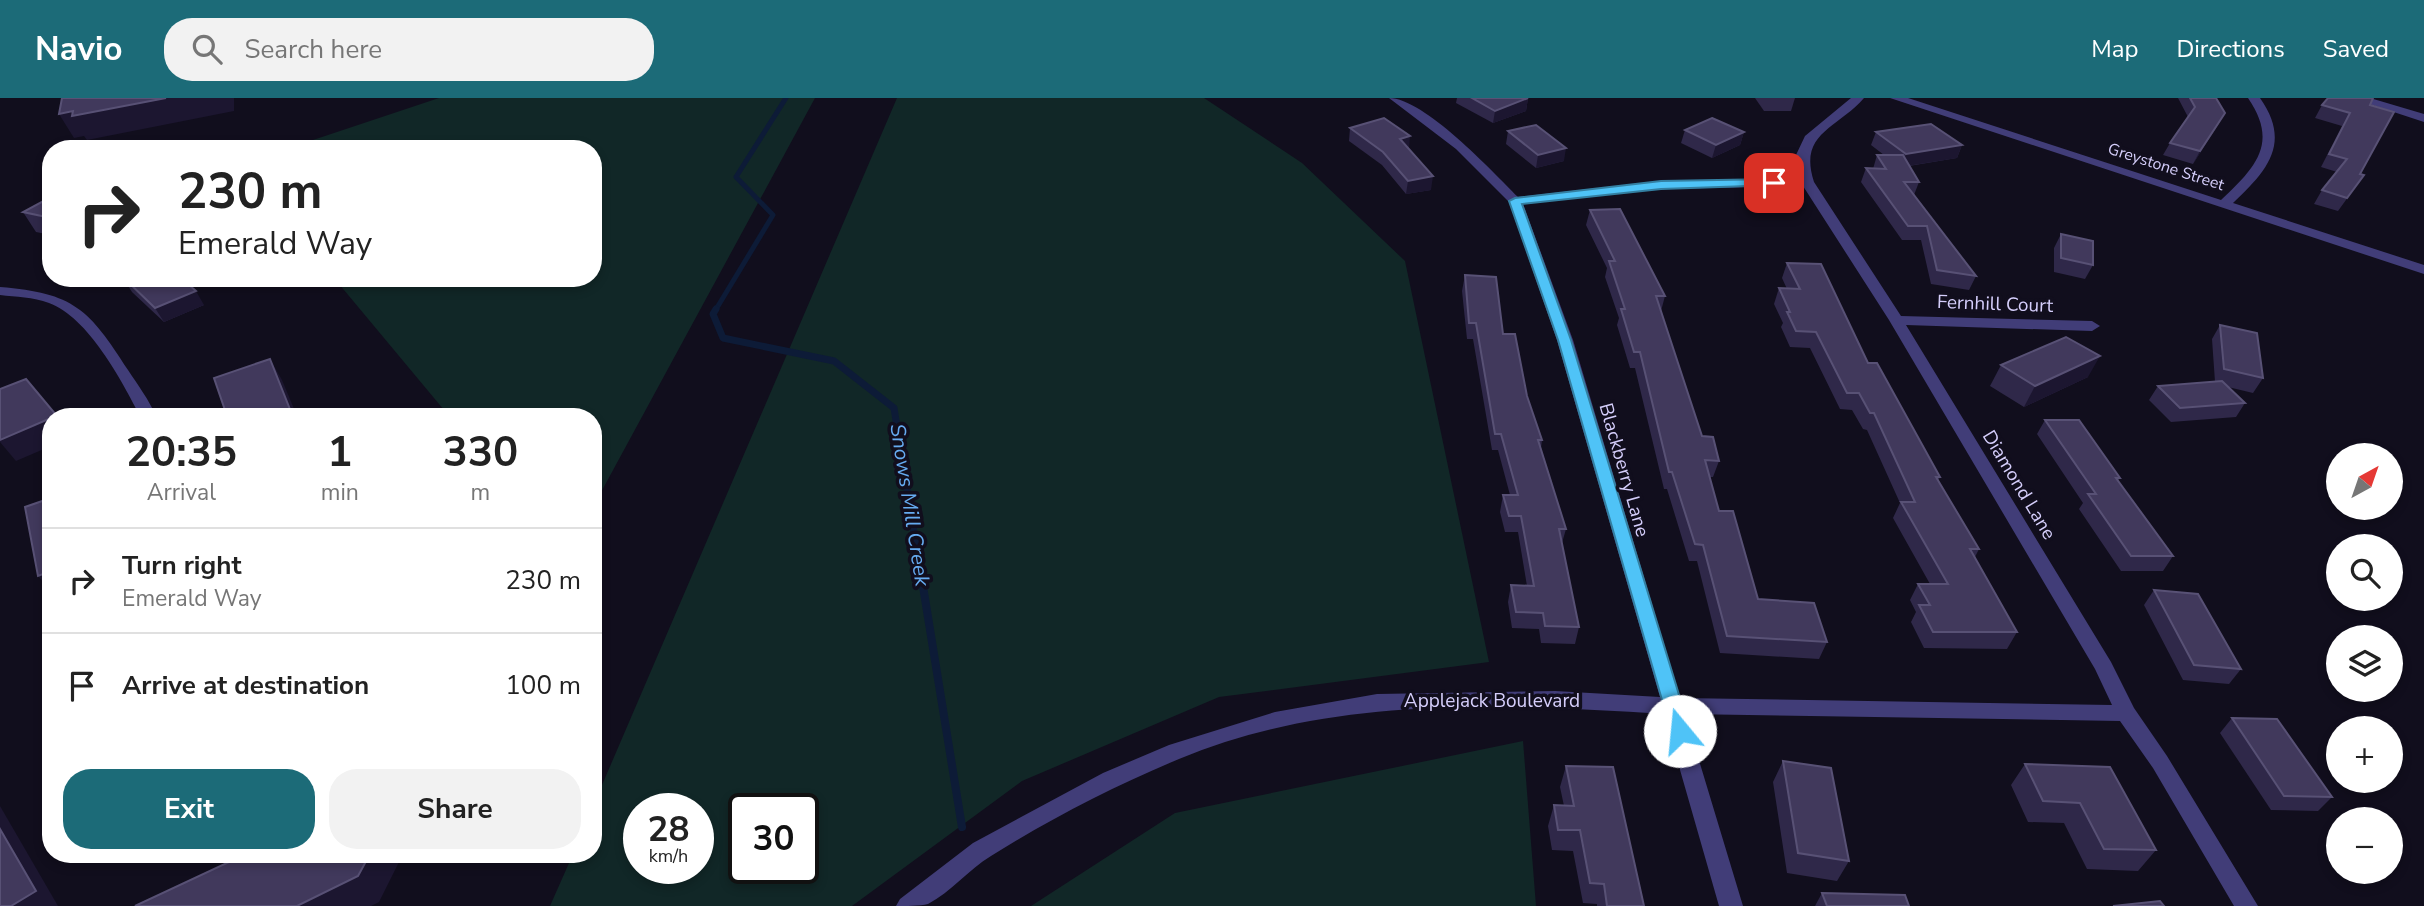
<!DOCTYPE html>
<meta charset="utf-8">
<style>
body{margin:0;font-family:"Nunito Sans",sans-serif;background:#f2f2f2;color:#222;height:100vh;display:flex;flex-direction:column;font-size:26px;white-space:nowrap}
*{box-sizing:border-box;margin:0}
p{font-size:23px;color:#767676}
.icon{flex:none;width:38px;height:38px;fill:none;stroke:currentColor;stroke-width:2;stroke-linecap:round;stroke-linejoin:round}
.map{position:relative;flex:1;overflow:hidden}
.drawer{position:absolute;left:42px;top:310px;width:560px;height:455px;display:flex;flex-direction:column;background:#fff;border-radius:28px;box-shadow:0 4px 10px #0003}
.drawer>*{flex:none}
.banner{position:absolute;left:42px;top:42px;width:560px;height:147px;border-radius:28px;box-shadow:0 4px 10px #0003;background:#fff;color:#222;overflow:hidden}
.needle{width:46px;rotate:40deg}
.controls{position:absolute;left:2326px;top:345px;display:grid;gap:14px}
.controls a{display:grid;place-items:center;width:77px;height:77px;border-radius:50%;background:#fff;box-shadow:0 4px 10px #0003;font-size:35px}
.speed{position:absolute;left:623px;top:695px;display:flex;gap:14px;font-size:35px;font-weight:700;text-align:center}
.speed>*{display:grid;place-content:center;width:91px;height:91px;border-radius:50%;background:#fff;box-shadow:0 4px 10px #0003;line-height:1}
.speed small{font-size:18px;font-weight:400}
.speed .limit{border:4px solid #111;border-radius:10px;background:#fff;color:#111}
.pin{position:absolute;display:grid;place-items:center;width:60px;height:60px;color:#fff;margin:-30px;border-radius:14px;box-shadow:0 4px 10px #0006}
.me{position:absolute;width:77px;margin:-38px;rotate:343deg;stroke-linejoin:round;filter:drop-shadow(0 0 5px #0008)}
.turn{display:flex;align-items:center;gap:24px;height:147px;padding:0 21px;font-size:32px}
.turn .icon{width:91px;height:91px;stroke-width:2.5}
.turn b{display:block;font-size:49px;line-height:60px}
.eta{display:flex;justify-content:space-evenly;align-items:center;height:119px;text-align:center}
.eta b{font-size:42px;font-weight:700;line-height:49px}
.primary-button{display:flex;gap:14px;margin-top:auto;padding:14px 21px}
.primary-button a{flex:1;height:80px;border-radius:28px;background:#1c6b78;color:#fff;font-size:28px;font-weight:700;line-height:80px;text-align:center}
.primary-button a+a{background:#f2f2f2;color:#222}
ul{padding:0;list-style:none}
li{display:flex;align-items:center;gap:21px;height:105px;padding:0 21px;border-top:2px solid #e0e0e0}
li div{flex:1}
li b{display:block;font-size:26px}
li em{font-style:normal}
header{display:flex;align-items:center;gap:42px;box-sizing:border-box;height:98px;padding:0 35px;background:#1c6b78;color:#fff}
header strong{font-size:33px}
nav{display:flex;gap:38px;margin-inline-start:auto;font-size:24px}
.search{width:490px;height:63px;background:#f2f2f2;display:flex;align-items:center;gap:18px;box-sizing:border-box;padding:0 24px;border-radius:28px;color:#767676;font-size:26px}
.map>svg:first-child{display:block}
.green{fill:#112727;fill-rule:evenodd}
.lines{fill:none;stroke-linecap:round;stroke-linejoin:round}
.stream-far2{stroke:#0d1b37;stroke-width:5}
.stream-far1{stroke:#0d1b37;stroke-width:7}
.stream{stroke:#0d1b37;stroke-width:8}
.street{fill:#413d78;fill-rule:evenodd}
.wall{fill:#2f2849}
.shaded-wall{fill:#1c1630}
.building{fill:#41395c;stroke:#585175;stroke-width:2}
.route{fill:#4fc3f7;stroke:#337fa1;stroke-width:2}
.labels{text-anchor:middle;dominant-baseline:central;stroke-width:7;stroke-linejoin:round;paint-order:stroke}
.far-street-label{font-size:16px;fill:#d5cefb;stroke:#110e1d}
.street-label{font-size:19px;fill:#d5cefb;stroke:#110e1d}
.water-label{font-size:21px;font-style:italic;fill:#66abf1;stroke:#110e1d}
</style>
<header>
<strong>Navio</strong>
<div class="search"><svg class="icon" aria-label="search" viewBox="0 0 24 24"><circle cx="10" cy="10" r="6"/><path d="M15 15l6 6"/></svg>Search here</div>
<nav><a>Map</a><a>Directions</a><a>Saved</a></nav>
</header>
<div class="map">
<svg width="2424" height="808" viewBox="0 0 2424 808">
<rect width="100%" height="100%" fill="#110e1d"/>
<g class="green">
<path d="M439 0H815L593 409V318H449L334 180H593V51H286Z"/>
<path d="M897 0H1204L1302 65 1405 163 1489 564 1219 599 1022 683 852 808H550L573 756H593V708ZM639 710H698V770H639ZM744 710H803V770H744Z"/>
<path d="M1523 643 1536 808H1031L1175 715Z"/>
</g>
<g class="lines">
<path class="stream-far2" d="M715 213 773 117 736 79 786 0"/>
<path class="stream-far1" d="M716 211 713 216 723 240 834 263 894 310 921 478"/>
<path class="stream" d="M921 476 962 729"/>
<g class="street">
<path d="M1389 0C1424 0 1492 73 1518 99L1661 83 1799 80 1796 57 1805 38 1851 0H1864C1837 31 1798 35 1814 84L1901 218 2092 223 2100 228 2092 233 1906 227 2111 564 2134 610 2167 658 2258 808H2234L2153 670 2120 623 1685 616 1743 808H1719L1664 616C1503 606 1332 597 1179 661 1114 688 1050 721 991 758 968 772 951 794 928 806 920 808 905 808 896 808L900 801 973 745 1103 675 1169 647 1275 614 1377 596 1555 593 1660 599 1557 242 1509 104 1456 51ZM1803 88 1889 222 2095 571 2112 607 1680 600 1573 242 1523 106 1661 91Z"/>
<path d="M1890 0H1908L2221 102C2256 69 2279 45 2248 0H2260C2292 45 2267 73 2233 105L2424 167V176Z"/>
<path d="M2351 0H2370L2424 16V24Z"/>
<path d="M0 189C74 195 89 211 128 272 138 287 149 302 156 318H140C122 283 88 219 49 205 33 199 16 199 0 197Z"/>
</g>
</g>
<g class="wall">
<path d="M1457 0H1528L1526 13 1493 25 1456 5Z"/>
<path d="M1755 0H1795L1791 13H1764Z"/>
<path d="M2178 0H2216L2225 15 2193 66 2163 57 2170 45 2188 19Z"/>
<path d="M2322 7H2370L2360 76 2364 77 2338 113 2314 106 2322 92 2337 74 2321 69 2342 28 2315 20Z"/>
<path d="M1350 30 1409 51 1431 92 1406 96 1382 67 1349 43Z"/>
<path d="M1685 32 1744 34 1740 47 1712 60 1681 45Z"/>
<path d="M1508 33 1564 63 1536 70 1506 46Z"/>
<path d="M1876 34 1962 47 1957 60 1909 68 1919 84 1914 97 1976 178 1969 192 1931 186 1921 142H1902L1861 84 1866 70 1873 71 1877 57H1884L1871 47Z"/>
<path d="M51 99V137L36 134 23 114Z"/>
<path d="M1590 112 1665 198 1661 213 1702 338 1719 363 1713 379H1710L1719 413 1758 501 1827 544 1819 561 1720 555 1697 463H1689L1667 391H1664L1635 270H1630L1617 227 1619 220 1605 179 1607 170 1586 127Z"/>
<path d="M2061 136 2093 167 2085 181 2054 174V150Z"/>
<path d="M1787 165 1868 265 1940 379 1938 383 1979 451 1975 459 2017 534 2007 551 1924 550 1911 524 1916 514 1910 502 1918 486H1930L1893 420 1900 405 1867 332 1863 331 1852 312 1840 311 1810 250 1790 249 1781 229 1783 225 1774 206 1779 190 1787 191 1782 180Z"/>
<path d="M1465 177 1503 236 1527 298 1542 342 1541 350 1566 431 1562 445 1579 529 1575 546 1541 545 1539 531 1512 530 1508 504 1511 487 1527 488 1518 434H1505L1500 414 1503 397H1510L1498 352H1492L1473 241H1467L1462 193Z"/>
<path d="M123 180 204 207 164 224 132 194Z"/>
<path d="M2220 227 2263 280 2253 295 2228 289 2245 305 2236 319 2171 324 2149 302 2158 288 2215 284 2212 241Z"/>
<path d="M2001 267 2088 279 2024 309 1990 288Z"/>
<path d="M2045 322 2120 380 2118 383 2173 458 2163 473H2121L2079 411 2083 405 2037 336Z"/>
<path d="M2154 492 2241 571 2229 586 2183 582 2144 507Z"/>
<path d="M2232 620 2332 699 2318 713 2271 712 2220 635Z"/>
<path d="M1783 663 1849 763 1837 783 1787 775 1773 684Z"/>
<path d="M2025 666 2156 752 2138 773 2087 771 2064 725 2028 724 2011 687Z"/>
<path d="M1566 668 1644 808H1597V806L1583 805 1573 753 1552 752 1548 728 1554 707 1564 708 1560 689Z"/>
<path d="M1822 795 1909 808H1815Z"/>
</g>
<g class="shaded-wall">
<path d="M166 0H234V13L87 42 84 38 74 40 59 16Z"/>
<path d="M1528 0 1526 13 1493 25 1495 13Z"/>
<path d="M2225 15 2218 27 2193 66 2200 53Z"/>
<path d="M1744 34 1740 47 1712 60 1716 47Z"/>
<path d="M1410 38 1409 51 1400 41Z"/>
<path d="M1962 47 1957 60 1901 69 1906 56Z"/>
<path d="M1566 50 1564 63 1536 70 1538 57Z"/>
<path d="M1433 78 1431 92 1406 96 1408 83Z"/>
<path d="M196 193 204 207 164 224 155 210Z"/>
<path d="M2100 258 2088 279 2024 309 2035 288Z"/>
<path d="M270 261 282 282 297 318H279Z"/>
<path d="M51 320V348L16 363 0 344V342Z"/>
<path d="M51 473V493L38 478Z"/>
<path d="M0 708 58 808H11L0 731Z"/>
<path d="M370 756H403L379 804 371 808H297Z"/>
</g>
<g class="building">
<path d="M62 0H166L72 18 73 13 59 16Z"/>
<path d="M1472 0H1528L1495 13Z"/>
<path d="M2190 0H2216L2225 15 2200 53 2170 45 2195 9Z"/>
<path d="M2328 0H2373L2370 7 2394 14 2360 76 2364 77 2347 100 2322 92 2347 61 2329 56 2350 15 2322 7Z"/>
<path d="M1384 20 1410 38 1400 41 1433 78 1408 83 1383 54 1350 30Z"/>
<path d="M1712 20 1744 34 1716 47 1685 32Z"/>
<path d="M1931 26 1962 47 1906 56 1876 34Z"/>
<path d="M1536 27 1566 50 1538 57 1508 33Z"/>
<path d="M1877 57H1903L1919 84H1904L1976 178 1937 172 1927 128H1908L1866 70 1886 71Z"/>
<path d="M51 99V120L23 114Z"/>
<path d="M1620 111 1665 198H1656L1702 338 1713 339 1719 363 1705 362 1719 413H1733L1758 501 1814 505 1827 544 1727 538 1703 447 1695 446 1672 374H1669L1640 254H1634L1621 211H1625L1609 163H1615L1590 112Z"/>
<path d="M2061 136 2093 143V167L2061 160Z"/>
<path d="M1787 165 1821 166 1868 265H1877L1940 379H1936L1979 451H1970L2017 534H1933L1919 507H1930L1918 486H1948L1901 404H1915L1874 315H1870L1859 295H1847L1816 234 1796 233 1787 214H1790L1779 190 1800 191Z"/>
<path d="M1465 177 1496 179 1503 236H1515L1527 298 1542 342H1538L1566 431H1559L1579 529 1545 528 1543 515 1516 514 1511 487 1534 488 1521 418H1509L1503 397H1518L1501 336H1495L1476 225H1469Z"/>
<path d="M124 180H181L196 193 155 210Z"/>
<path d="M2220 227 2257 235 2263 280 2224 271Z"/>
<path d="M2066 239 2100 258 2035 288 2001 267Z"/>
<path d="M270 261 291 314 279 318H227L214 280Z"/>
<path d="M26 281 57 318H51V320L0 342V291Z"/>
<path d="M2222 283 2245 305 2180 310 2158 288Z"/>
<path d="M2045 322H2079L2120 380H2116L2173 458H2131L2088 396H2096Z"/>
<path d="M51 400V473L38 478 25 409Z"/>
<path d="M2154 492 2198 496 2241 571 2194 567Z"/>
<path d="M2232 620 2277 621 2332 699 2284 698Z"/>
<path d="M1783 663 1831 670 1849 763 1798 755Z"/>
<path d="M2025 666 2110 669 2156 752 2104 751 2080 705 2043 703Z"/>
<path d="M1566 668 1613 669 1644 808H1607L1604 786 1590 785 1580 732H1558L1554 707 1574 708Z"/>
<path d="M0 731 36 793 11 808H0Z"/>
<path d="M246 756H370L358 778 297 808H135Z"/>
<path d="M1822 795 1905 797 1909 808H1827Z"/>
<path d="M2160 803 2164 808H2113Z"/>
</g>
<path class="route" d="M1774 81 1780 85 1778 87 1661 91 1522 106 1571 242 1690 633 1680 641 1671 633 1558 242 1509 103 1515 100 1661 83Z"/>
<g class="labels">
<g class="far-street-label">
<text transform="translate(2166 69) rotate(18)">Greystone Street</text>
</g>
<g class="street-label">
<text transform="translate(1995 206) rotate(2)">Fernhill Court</text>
<text transform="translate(1624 372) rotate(74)">Blackberry Lane</text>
<text transform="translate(2019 387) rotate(59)">Diamond Lane</text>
<text x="1492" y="603">Applejack Boulevard</text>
</g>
<g class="water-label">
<text transform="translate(910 407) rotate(81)">Snows Mill Creek</text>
</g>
</g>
</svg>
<div class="controls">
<a><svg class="needle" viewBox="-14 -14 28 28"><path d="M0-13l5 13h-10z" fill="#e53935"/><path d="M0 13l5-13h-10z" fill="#767676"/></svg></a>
<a><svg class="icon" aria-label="search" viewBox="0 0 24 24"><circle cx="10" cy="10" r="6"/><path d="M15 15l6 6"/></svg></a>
<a><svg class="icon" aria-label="layers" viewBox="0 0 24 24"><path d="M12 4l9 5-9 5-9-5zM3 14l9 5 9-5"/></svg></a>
<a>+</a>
<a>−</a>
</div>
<div class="speed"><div>28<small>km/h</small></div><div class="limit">30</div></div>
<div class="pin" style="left:1774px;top:85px;background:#d93025"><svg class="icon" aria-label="arrive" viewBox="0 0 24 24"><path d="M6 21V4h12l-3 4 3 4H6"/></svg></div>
<svg class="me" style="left:1680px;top:633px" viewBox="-20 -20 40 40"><circle r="19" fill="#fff"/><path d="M0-13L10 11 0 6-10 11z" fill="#4fc3f7"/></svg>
<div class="banner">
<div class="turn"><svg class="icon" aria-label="right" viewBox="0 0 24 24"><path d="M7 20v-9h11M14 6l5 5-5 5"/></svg><div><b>230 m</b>Emerald Way</div></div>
</div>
<section class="drawer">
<div class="eta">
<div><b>20:35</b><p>Arrival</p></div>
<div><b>1</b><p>min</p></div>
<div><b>330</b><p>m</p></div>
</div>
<ul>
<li><svg class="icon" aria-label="right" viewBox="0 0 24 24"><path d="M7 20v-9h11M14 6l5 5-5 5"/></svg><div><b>Turn right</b><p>Emerald Way</p></div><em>230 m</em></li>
<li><svg class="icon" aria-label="arrive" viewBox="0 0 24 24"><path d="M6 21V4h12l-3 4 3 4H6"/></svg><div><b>Arrive at destination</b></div><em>100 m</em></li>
</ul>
<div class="primary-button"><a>Exit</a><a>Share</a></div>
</section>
</div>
